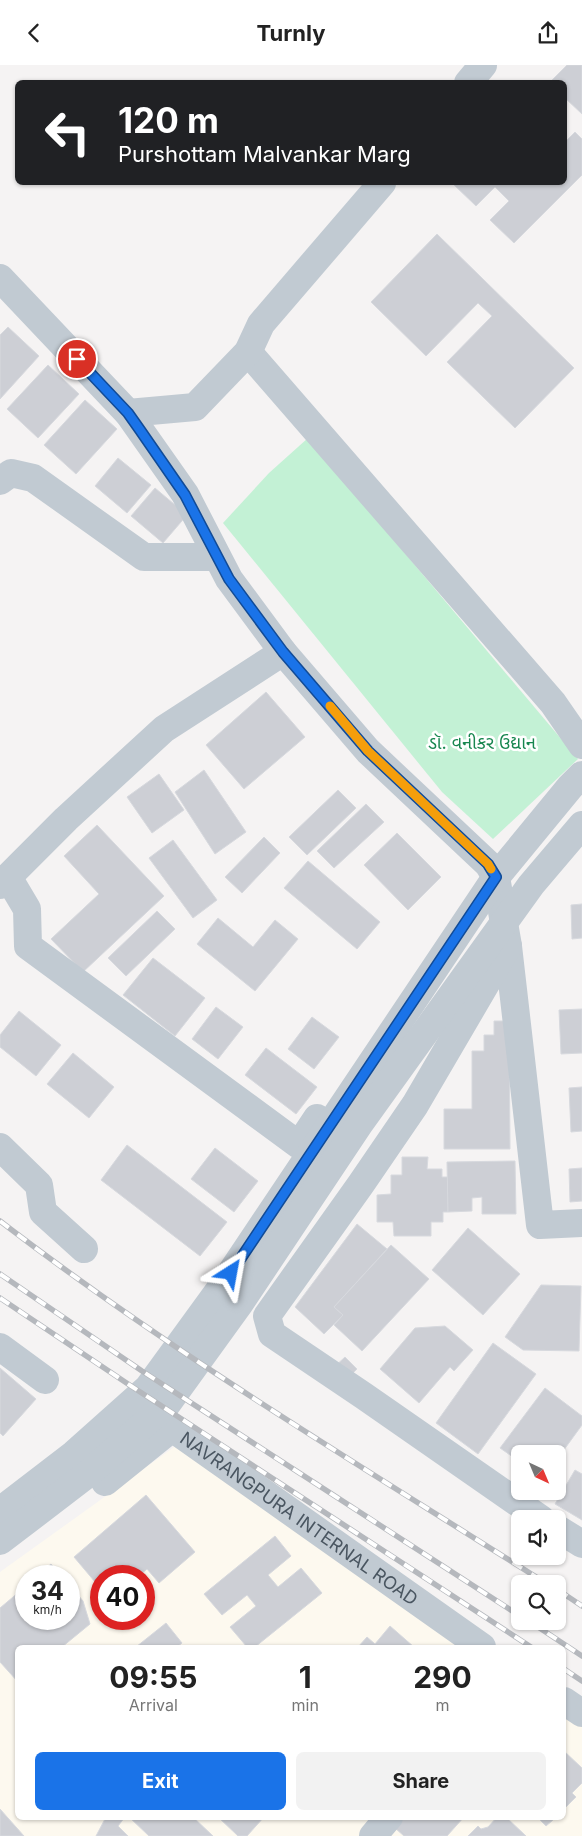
<!DOCTYPE html>
<meta charset="utf-8">
<style>
body{margin:0;font-family:Inter,"Noto Sans Gujarati",sans-serif;background:#f2f2f2;color:#222;height:100vh;display:flex;flex-direction:column;font-size:19px;white-space:nowrap}
*{box-sizing:border-box;margin:0}
p{font-size:16px;color:#767676}
.icon{flex:none;width:28px;height:28px;fill:none;stroke:currentColor;stroke-width:2;stroke-linecap:round;stroke-linejoin:round}
.map{position:relative;flex:1;overflow:hidden}
.panel{position:absolute;left:15px;top:1580px;width:551px;height:175px;display:flex;flex-direction:column;background:#fff;border-radius:8px;box-shadow:0 1px 4px #0004}
.panel>*{flex:none}
.guide{position:absolute;left:15px;top:15px;width:552px;height:105px;border-radius:8px;box-shadow:0 1px 4px #0004;background:#202124;color:#fff;overflow:hidden}
.needle{width:32px;rotate:136deg}
.buttons{position:absolute;left:511px;top:1380px;display:grid;gap:10px}
.buttons a{display:grid;place-items:center;width:55px;height:55px;border-radius:8px;background:#fff;box-shadow:0 1px 4px #0004;font-size:25px}
.speed{position:absolute;left:15px;top:1500px;display:flex;gap:10px;font-size:25px;font-weight:700;text-align:center}
.speed>*{display:grid;place-content:center;width:65px;height:65px;border-radius:50%;background:#fff;box-shadow:0 1px 4px #0004;line-height:1}
.speed small{font-size:12px;font-weight:400}
.speed .limit{border:8px solid #d22;background:#fff;color:#111}
.pin{position:absolute;display:grid;place-items:center;width:42px;height:42px;color:#fff;margin:-21px;border:2px solid #fff;border-radius:50%;box-shadow:0 1px 5px #0007}
.me{position:absolute;width:55px;margin:-28px;rotate:34deg;stroke-linejoin:round;filter:drop-shadow(0 0 4px #0008)}
.turn{display:flex;align-items:center;gap:18px;height:105px;padding:0 20px;font-size:22px}
.turn .icon{width:65px;height:65px;stroke-width:2.5}
.turn b{display:block;font-size:35px;line-height:42px}
.eta{display:flex;justify-content:space-evenly;align-items:center;height:85px;text-align:center}
.eta b{font-size:30px;font-weight:700;line-height:35px}
.button{display:flex;gap:10px;margin-top:auto;padding:10px 20px}
.button a{flex:1;height:58px;border-radius:8px;background:#1a73e8;color:#fff;font-size:20px;font-weight:700;line-height:58px;text-align:center}
.button a+a{background:#f2f2f2;color:#222}
header{display:flex;justify-content:space-between;align-items:center;height:65px;padding:0 20px;background:#fff;font-size:22px;font-weight:700}
.map>svg:first-child{display:block}
.commercial{fill:#fdf9ef;fill-rule:evenodd}
.green{fill:#c3f1d5}
.building{fill:#cdcfd5;stroke:#d7d9de}
.lines{fill:none;stroke-linecap:round;stroke-linejoin:round}
.minor{stroke:#c1cad2;stroke-width:28}
.rail-casing{stroke:#b5b8bd;stroke-width:5.5}
.rail{stroke:#fff;stroke-width:4;stroke-dasharray:11;stroke-linecap:butt}
.route-casing{stroke:#114b97;stroke-width:12}
.route{stroke:#1a73e8;stroke-width:9}
.slow{stroke:#f59e0b;stroke-width:9}
.labels{text-anchor:middle;dominant-baseline:central;stroke-width:5;stroke-linejoin:round;paint-order:stroke}
.park-label{font-size:18px;fill:#17864f;stroke:#fff}
.street-label{font-size:18px;fill:#4a5661;stroke:#fff}
</style>
<header><svg class="icon" aria-label="back" viewBox="0 0 24 24"><path d="M15 5l-7 7 7 7"/></svg>Turnly<svg class="icon" aria-label="share" viewBox="0 0 24 24"><path d="M12 15V3M7 8l5-5 5 5M5 13v7h14v-7"/></svg></header>
<div class="map">
<svg width="582" height="1771" viewBox="0 0 582 1771">
<rect width="100%" height="100%" fill="#f5f3f3"/>
<path class="commercial" d="M177 1380 497 1582H18V1752H564V1625L582 1637V1771H0V1507ZM26 1511H69V1554H26ZM101 1511H144V1554H101Z"/>
<path class="green" d="M308 373 578 694 493 774 442 727 223 458 269 408Z"/>
<g class="building">
<path d="M567 0H582V49L565 33V18L550 17Z"/>
<path d="M575 67 582 74V110L514 178 490 155 509 136 495 122 476 141 452 118H565V77Z"/>
<path d="M437 169 574 303 515 363 447 297 492 251 478 238 426 291 371 237Z"/>
<path d="M8 262 39 291 0 334V270Z"/>
<path d="M48 300 79 329 38 373 7 344Z"/>
<path d="M85 335 117 364 76 409 44 380Z"/>
<path d="M118 393 151 420 127 448 95 421Z"/>
<path d="M155 423 187 450 163 478 131 451Z"/>
<path d="M266 627 305 672 244 724 206 680Z"/>
<path d="M204 705 246 767 215 789 175 727Z"/>
<path d="M159 709 184 745 152 768 127 732Z"/>
<path d="M338 725 356 743 307 790 289 772Z"/>
<path d="M366 739 384 757 334 803 317 786Z"/>
<path d="M97 760 164 831 83 907 51 874 99 829 64 791Z"/>
<path d="M397 768 441 812 408 845 364 800Z"/>
<path d="M264 772 280 788 242 828 225 812Z"/>
<path d="M173 775 217 835 193 853 149 793Z"/>
<path d="M308 796 380 857 357 884 284 823Z"/>
<path d="M582 839V873L572 874 571 840Z"/>
<path d="M157 846 175 864 126 911 108 893Z"/>
<path d="M218 853 253 882 275 855 298 874 255 926 197 879Z"/>
<path d="M153 893 205 933 175 971 123 930Z"/>
<path d="M216 942 243 962 218 994 192 974Z"/>
<path d="M582 944V988L561 989 559 945Z"/>
<path d="M19 946 61 980 36 1011 0 982V970Z"/>
<path d="M312 952 339 972 314 1004 288 984Z"/>
<path d="M494 956H509L510 1084H444V1044H472V986H484V970H494Z"/>
<path d="M266 983 317 1022 296 1049 245 1010Z"/>
<path d="M73 988 114 1022 89 1053 47 1019Z"/>
<path d="M582 1022V1066L571 1067 569 1023Z"/>
<path d="M127 1080 227 1157 200 1191 101 1115Z"/>
<path d="M215 1083 258 1116 234 1147 191 1114Z"/>
<path d="M402 1092H428L427 1104H442V1112H448V1147H443V1157H431V1171H394L393 1157H377V1130L391 1129V1110H402Z"/>
<path d="M515 1096 516 1149H482V1132L472 1133V1146L448 1147 447 1097Z"/>
<path d="M582 1103V1136L570 1137 569 1104Z"/>
<path d="M357 1159 387 1184 334 1242 343 1250 324 1269 295 1242Z"/>
<path d="M468 1163 520 1209 483 1250 432 1205Z"/>
<path d="M391 1180 429 1214 362 1286 334 1260 343 1250 334 1242Z"/>
<path d="M541 1220 581 1221 579 1286 523 1285 505 1272Z"/>
<path d="M445 1261 473 1285 454 1306 450 1302 419 1338 380 1304 415 1263Z"/>
<path d="M493 1278 536 1309 478 1389 436 1358Z"/>
<path d="M345 1292 357 1304 344 1317 332 1304Z"/>
<path d="M0 1303 36 1334 3 1371 0 1368Z"/>
<path d="M545 1323 582 1351V1360L558 1393V1389H520V1397L500 1383Z"/>
<path d="M575 1405 582 1409V1455L555 1439Z"/>
<path d="M146 1430 195 1487 159 1518 147 1504 139 1511H125L122 1508 117 1511H101V1524L74 1492Z"/>
<path d="M275 1471 291 1491 268 1510 278 1522 301 1503 322 1528 255 1582H247L230 1562 256 1541 247 1530 222 1550 204 1529Z"/>
<path d="M51 1499 62 1511H37Z"/>
<path d="M69 1519 83 1536 90 1559 62 1582H18V1617L0 1597V1543L26 1521V1554H69Z"/>
<path d="M166 1558 182 1578 177 1582H136Z"/>
<path d="M390 1561 414 1582H358L367 1572 375 1579Z"/>
<path d="M564 1686 582 1703V1718L572 1728 576 1732 566 1742 564 1739Z"/>
<path d="M0 1744 24 1771H0Z"/>
<path d="M106 1752H125L118 1761 128 1771H96Z"/>
<path d="M129 1752H193L213 1771H149Z"/>
<path d="M218 1752H264L247 1771H238Z"/>
<path d="M405 1752H464L447 1771H404L395 1763Z"/>
<path d="M497 1752H506L526 1771H468L478 1761 481 1764 488 1762Z"/>
<path d="M537 1752H551L553 1755 546 1761Z"/>
</g>
<g class="lines">
<g class="minor">
<path d="M468 18 483 0"/>
<path d="M0 213 128 348 185 429 229 514 283 587 368 686 488 799 496 812 508 881 540 1160 582 1158"/>
<path d="M248 287 553 638 582 680"/>
<path d="M128 348 195 342 248 287 261 259 382 118"/>
<path d="M0 416 11 408 33 413 144 492H217"/>
<path d="M8 812 27 844 28 881 299 1080 317 1053"/>
<path d="M0 820 66 754 164 664 283 587"/>
<path d="M508 881 415 1040 361 1119 267 1251 272 1269 364 1331 541 1454"/>
<path d="M0 1082 39 1120 43 1147 84 1184"/>
<path d="M0 1282 45 1315"/>
<path id="s1" d="M105 1417 172 1363 482 1582"/>
<path d="M0 1446 74 1389 148 1323 220 1224 496 812 570 722 582 710"/>
<path d="M558 1464 582 1479"/>
<path d="M0 1476 89 1408 167 1339 240 1238 360 1058 531 820 582 760"/>
<path d="M564 1636 582 1648"/>
<path d="M373 1771 389 1752"/>
</g>
<g class="rail-casing">
<g id="rail">
<path d="M0 1156C173 1289 363 1402 547 1519"/>
<path d="M0 1209 142 1306 520 1551"/>
<path d="M0 1233 131 1321 531 1582"/>
<path d="M558 1525 582 1541"/>
<path d="M529 1556 582 1591"/>
<path d="M564 1604 582 1616"/>
</g>
</g>
<use href="#rail" class="rail"/>
</g>
<g class="lines">
<g class="route-casing">
<path id="route" d="M77 294 128 348 140 365 185 430 229 514 283 587 368 686 488 799 496 812 231 1208"/>
</g>
<use href="#route" class="route"/>
<path class="slow" d="M330 641 368 686 488 799 491 804"/>
</g>
<g class="labels">
<g class="park-label">
<text x="482" y="677">ડૉ. વનીકર ઉદ્યાન</text>
</g>
<g class="street-label">
<text stroke="none"><textPath href="#s1" startOffset="242">NAVRANGPURA INTERNAL ROAD</textPath></text>
</g>
</g>
</svg>
<div class="buttons">
<a><svg class="needle" viewBox="-14 -14 28 28"><path d="M0-13l5 13h-10z" fill="#e53935"/><path d="M0 13l5-13h-10z" fill="#767676"/></svg></a>
<a><svg class="icon" aria-label="sound" viewBox="0 0 24 24"><path d="M4 9h4l5-4v14l-5-4H4zM17 9q2 3 0 6"/></svg></a>
<a><svg class="icon" aria-label="search" viewBox="0 0 24 24"><circle cx="10" cy="10" r="6"/><path d="M15 15l6 6"/></svg></a>
</div>
<div class="speed"><div>34<small>km/h</small></div><div class="limit">40</div></div>
<div class="pin" style="left:77px;top:294px;background:#d93025"><svg class="icon" aria-label="arrive" viewBox="0 0 24 24"><path d="M6 21V4h12l-3 4 3 4H6"/></svg></div>
<svg class="me" style="left:231px;top:1208px" viewBox="-20 -20 40 40"><path d="M0-17L14 15 0 8-14 15z" fill="#1a73e8" stroke="#fff" stroke-width="4"/></svg>
<div class="guide">
<div class="turn"><svg class="icon" aria-label="left" viewBox="0 0 24 24"><path d="M17 20v-9H6M10 6l-5 5 5 5"/></svg><div><b>120 m</b>Purshottam Malvankar Marg</div></div>
</div>
<section class="panel">
<div class="eta">
<div><b>09:55</b><p>Arrival</p></div>
<div><b>1</b><p>min</p></div>
<div><b>290</b><p>m</p></div>
</div>
<div class="button"><a>Exit</a><a>Share</a></div>
</section>
</div>
